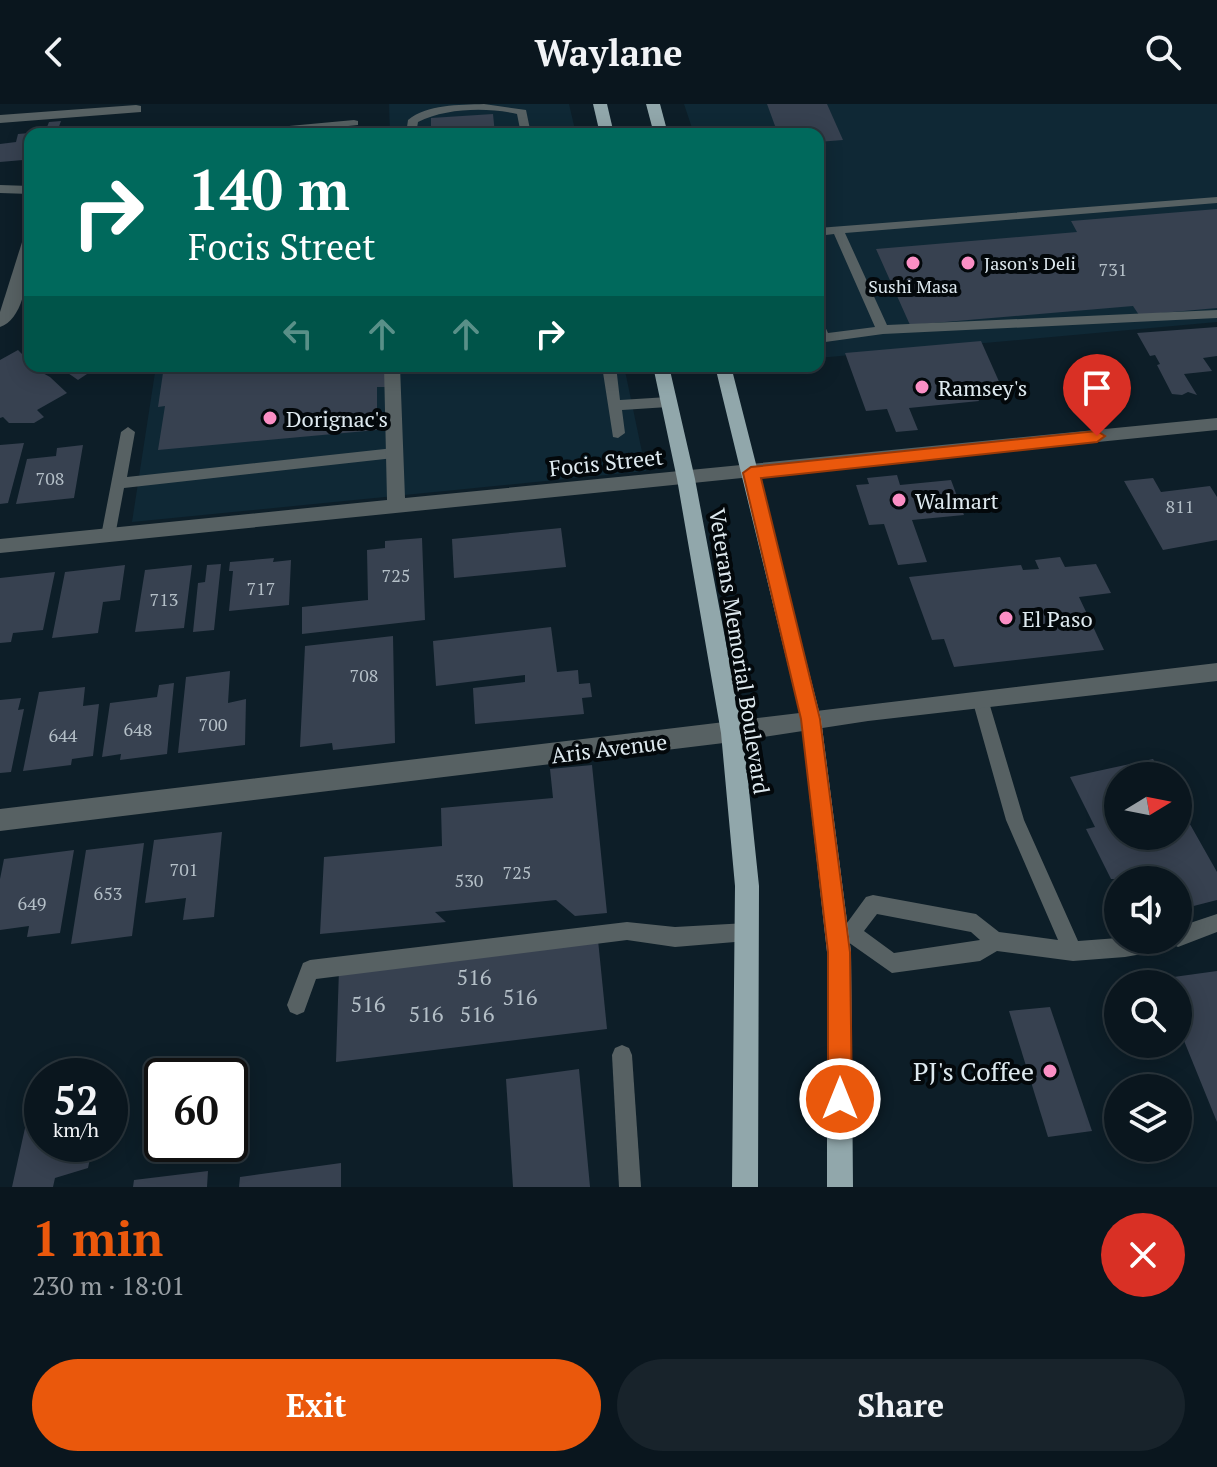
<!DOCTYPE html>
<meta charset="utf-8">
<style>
body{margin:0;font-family:"PT Serif",serif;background:#18232b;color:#f1f3f6;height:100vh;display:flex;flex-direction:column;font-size:30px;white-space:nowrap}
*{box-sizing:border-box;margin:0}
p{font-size:26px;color:#999fa4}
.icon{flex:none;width:44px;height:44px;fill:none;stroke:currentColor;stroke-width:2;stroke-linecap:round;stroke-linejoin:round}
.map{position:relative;height:1083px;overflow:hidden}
.sheet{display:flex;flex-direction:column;background:#0a161e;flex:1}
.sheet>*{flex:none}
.top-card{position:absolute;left:24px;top:24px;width:800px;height:244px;border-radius:16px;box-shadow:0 4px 20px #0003,0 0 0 2px #2a353c;background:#00695c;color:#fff;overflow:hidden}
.needle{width:52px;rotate:80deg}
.fabs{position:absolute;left:1104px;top:658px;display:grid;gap:16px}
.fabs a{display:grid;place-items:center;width:88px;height:88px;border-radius:50%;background:#0a161e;box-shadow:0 4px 20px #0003,0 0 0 2px #2a353c;font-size:40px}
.speed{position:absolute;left:24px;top:954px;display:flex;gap:16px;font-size:40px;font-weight:700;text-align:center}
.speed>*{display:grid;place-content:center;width:104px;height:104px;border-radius:50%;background:#0a161e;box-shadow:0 4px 20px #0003,0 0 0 2px #2a353c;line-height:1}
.speed small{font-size:20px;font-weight:400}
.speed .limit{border:4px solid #111;border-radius:12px;background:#fff;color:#111}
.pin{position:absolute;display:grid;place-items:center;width:68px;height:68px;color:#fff;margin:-82px -34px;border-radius:50% 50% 50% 0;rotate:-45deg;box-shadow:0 0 8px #0007}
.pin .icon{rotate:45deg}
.me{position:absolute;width:88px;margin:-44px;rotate:0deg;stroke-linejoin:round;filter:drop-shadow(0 0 6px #0008)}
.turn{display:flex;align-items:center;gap:28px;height:168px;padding:0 32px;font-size:36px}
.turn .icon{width:104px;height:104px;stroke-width:2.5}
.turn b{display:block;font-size:56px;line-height:68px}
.lanes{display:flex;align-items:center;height:76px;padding:0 32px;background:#0003;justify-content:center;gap:40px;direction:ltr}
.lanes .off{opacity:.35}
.round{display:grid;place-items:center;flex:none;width:84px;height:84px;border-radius:42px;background:#18232b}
.head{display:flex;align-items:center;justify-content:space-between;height:136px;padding:0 32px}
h1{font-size:48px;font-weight:800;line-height:60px;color:#ea580c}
.button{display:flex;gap:16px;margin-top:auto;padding:16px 32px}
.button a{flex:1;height:92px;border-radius:48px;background:#ea580c;color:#fff;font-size:32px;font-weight:800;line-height:92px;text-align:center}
.button a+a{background:#18232b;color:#f1f3f6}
header{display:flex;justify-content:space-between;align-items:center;height:104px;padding:0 32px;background:#0a161e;font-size:36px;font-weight:800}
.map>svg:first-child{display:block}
.built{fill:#0f2835}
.building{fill:#374150}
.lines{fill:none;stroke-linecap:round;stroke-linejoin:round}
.service{fill:#576163;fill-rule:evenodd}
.minor{fill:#576163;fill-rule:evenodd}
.primary{fill:#91a7ab;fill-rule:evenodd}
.route{fill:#ea580c;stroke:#983908;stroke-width:2}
.poi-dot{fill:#fb8fc5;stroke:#03080b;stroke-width:3}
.labels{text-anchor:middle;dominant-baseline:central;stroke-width:8;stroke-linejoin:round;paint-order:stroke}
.far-poi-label{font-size:18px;fill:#dee9ef;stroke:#03080b;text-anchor:start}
.number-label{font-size:18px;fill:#b4bfc7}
.poi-label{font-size:22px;fill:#dee9ef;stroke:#03080b;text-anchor:start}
.street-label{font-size:22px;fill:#dee9ef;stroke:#03080b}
.near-number-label{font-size:22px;fill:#b4bfc7}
.near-poi-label{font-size:26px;fill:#dee9ef;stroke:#03080b;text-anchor:end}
</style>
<header><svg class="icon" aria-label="back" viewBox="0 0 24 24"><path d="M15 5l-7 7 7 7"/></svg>Waylane<svg class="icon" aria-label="search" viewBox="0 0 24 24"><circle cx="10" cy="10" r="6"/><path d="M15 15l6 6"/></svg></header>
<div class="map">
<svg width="1217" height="1083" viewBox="0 0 1217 1083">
<rect width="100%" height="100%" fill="#0d1e28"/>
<g class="built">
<path d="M389 0H569L576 30H390Z"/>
<path d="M684 0H1217V218L818 254V30H694Z"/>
<path d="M156 262H624L646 367 132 418Z"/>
</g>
<g class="building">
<path d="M767 0H827L843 36 818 38V30H778Z"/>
<path d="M493 10 495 30H431V14Z"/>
<path d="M61 17 57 28 38 30 40 24 47 23 49 18Z"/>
<path d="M30 29V46H26L23 56 0 58V40L16 38 18 30Z"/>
<path d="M1217 105V204L1139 211 1133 202 910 221 876 145 1077 128 1071 117Z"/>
<path d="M1217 223V252L1203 254 1212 267 1184 270 1197 291 1188 288 1182 291 1172 290 1157 261 1160 260 1155 251 1150 252 1137 229Z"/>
<path d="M981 237 1001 282 973 284 979 297 909 304 918 326 896 328 887 305 866 307 845 249Z"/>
<path d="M18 246 30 258V262L50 273 67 289 37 306 44 313 34 319H9L3 313 0 314V256Z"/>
<path d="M74 262H77L87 270 78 276 65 267Z"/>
<path d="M164 262H386V283H377V326L158 346 165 302 158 303Z"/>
<path d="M24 339 8 399 0 400V341Z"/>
<path d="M83 341 74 394 16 400 27 355 56 352 57 344Z"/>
<path d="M897 371 900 381 951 376 964 411 912 416 927 458 898 461 884 420 869 421 856 381 869 380 867 374Z"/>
<path d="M1153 374 1161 388 1210 382 1217 393V436L1163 446 1124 377Z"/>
<path d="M561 424 566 463 454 474 452 435Z"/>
<path d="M422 434 425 516 302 530V503L368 496 367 446 385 444V437Z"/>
<path d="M1060 453 1065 463 1096 460 1111 489 1079 493 1104 546 954 563 944 535 932 536 909 473 1021 461 1023 466 1039 465 1035 456Z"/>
<path d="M274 454 273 458 291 456 289 501 229 507 233 467H229L230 458Z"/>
<path d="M221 460 214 526 193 528 198 479 205 478 207 461Z"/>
<path d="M125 461 120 496 103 498 98 529 52 534 65 468Z"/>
<path d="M192 461 184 524 135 528 145 466Z"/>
<path d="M55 468 43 526 13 529 11 538 0 539V474Z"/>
<path d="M551 523 557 568 578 566 579 580 590 579 592 593 582 594 584 610 475 620 473 584 525 578V571L436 582 433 537Z"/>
<path d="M393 532 395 639 333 646 332 639 300 643 305 542Z"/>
<path d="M230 567 228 599 246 595 245 641 178 649 186 573Z"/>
<path d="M174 579 167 650 120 656 121 650 102 653 110 599 157 593 159 581Z"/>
<path d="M85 583 83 602 99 600 93 652 72 655 71 661 23 667 39 588Z"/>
<path d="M21 594 18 606 24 605 11 668 0 669V596Z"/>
<path d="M1153 655 1163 672H1118V732H1178V699L1217 768V796L1178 806V776L1111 775 1086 725 1095 723 1070 673Z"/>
<path d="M592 661 607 809 575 812 556 796 435 808 446 818 320 830 324 753 442 742 441 704 553 694 550 665Z"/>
<path d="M222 728 214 813 183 816 186 794 145 799 154 736Z"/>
<path d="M144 739 132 832 71 840 86 746Z"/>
<path d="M74 746 60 829 27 833 29 822 0 826V775L4 755Z"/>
<path d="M598 836 607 925 336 958 339 865Z"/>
<path d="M1217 867V1018L1178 922V880H1161L1159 875Z"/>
<path d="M1050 903 1092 1027 1048 1033 1009 907Z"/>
<path d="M579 965 590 1083H513L506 975Z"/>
<path d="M42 1014V1040H93L88 1064 55 1074 53 1083H12L27 1015Z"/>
<path d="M341 1059V1083H239L240 1073Z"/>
<path d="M208 1067 207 1083H133L134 1076Z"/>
</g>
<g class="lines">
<g class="service">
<path d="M484 0 526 6 531 30H521L517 10C487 3 446 4 418 18L416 30H406L408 16C427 0 459 1 484 0Z"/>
<path d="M354 16 358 17V21L270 30H230L235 27Z"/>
<path d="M605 22 610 25 609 27 542 30 547 27Z"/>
<path d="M1217 93V99L845 129 887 221 1217 206V214L883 230 818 239V215L822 216 828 229 875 223 834 130 818 132V124Z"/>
<path d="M602 262H616L620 296 668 293 675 298 668 303 622 306 625 329 618 334 613 333Z"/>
<path d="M128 323 135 328 127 373 394 344 401 349 394 354 124 384 115 432 108 438 101 432 121 328Z"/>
<path d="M980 588 986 590 988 595 1024 716 1078 837 1118 834V836H1178V823L1217 810V828L1178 843 1172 840 1164 846 1125 853 1073 857 997 847 980 857 892 869 848 838 830 835 828 828 830 821 847 819 866 793 873 791 976 810 999 828 1058 836 1006 716 972 595 974 590ZM877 810 971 828 980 836 894 849 864 827Z"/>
<path d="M627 818 675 823 747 819 754 821 756 828 754 835 747 837 675 843 627 836 316 875 304 908 297 911 290 908 287 901 303 859 310 856Z"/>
<path d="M622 941 629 944 632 951 641 1083H619L612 951 615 944Z"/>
</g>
<g class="minor">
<path d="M136 1 141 2V8L0 19V11Z"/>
<path d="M0 81 30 82V90L0 89Z"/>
<path d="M30 130C30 155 28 214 0 223V208L23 135Z"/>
<path d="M384 262H400L405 394 1217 314V326L0 449V435L387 396Z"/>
<path d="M1217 559V577L868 617 732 638 0 727V705Z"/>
</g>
<g class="primary">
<path d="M593 0H607L614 30H600Z"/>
<path d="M646 0H660L668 30H654Z"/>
<path d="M653 262H669L695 375 743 629 759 782 758 1083H732L735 782 721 629 677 375Z"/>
<path d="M715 262H731L821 615 851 848 853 1083H827V848L801 615Z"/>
</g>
</g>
<path class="route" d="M1097 327 1105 332 1097 338 761 374 820 615 850 848 852 995 848 1003 840 1007 832 1003 828 995V848L801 615 743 369 751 363Z"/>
<g class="poi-dot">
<circle cx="913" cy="159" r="8"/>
<circle cx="968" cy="159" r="8"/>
<circle cx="922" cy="283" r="8"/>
<circle cx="270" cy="314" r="8"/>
<circle cx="899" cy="396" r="8"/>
<circle cx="1006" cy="514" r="8"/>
<circle cx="1050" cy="967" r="8"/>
</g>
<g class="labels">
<g class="far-poi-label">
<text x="984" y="159">Jason's Deli</text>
<text x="913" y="182" text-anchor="middle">Sushi Masa</text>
</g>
<g class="number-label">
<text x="1113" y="165">731</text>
<text x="50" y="374">708</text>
<text x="1180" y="402">811</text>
<text x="396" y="471">725</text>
<text x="261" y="484">717</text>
<text x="164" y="495">713</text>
<text x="364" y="571">708</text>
<text x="213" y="620">700</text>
<text x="138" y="625">648</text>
<text x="63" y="631">644</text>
<text x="184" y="765">701</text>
<text x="517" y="768">725</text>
<text x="469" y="776">530</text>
<text x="108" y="789">653</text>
<text x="32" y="799">649</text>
</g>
<g class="poi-label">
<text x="938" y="283">Ramsey's</text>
<text x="286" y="314">Dorignac's</text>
<text x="915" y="396">Walmart</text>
<text x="1022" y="514">El Paso</text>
</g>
<g class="street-label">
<text transform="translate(606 358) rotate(-6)">Focis Street</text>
<text transform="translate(740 547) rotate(81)">Veterans Memorial Boulevard</text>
<text transform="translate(609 644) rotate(-7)">Aris Avenue</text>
</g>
<g class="near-number-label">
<text x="474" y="872">516</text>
<text x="520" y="892">516</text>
<text x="368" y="899">516</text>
<text x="426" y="909">516</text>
<text x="477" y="909">516</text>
</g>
<g class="near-poi-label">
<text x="1034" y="967">PJ's Coffee</text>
</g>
</g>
</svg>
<div class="fabs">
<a><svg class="needle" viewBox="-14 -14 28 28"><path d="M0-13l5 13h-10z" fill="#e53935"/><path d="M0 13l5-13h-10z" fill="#999fa4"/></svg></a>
<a><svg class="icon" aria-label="sound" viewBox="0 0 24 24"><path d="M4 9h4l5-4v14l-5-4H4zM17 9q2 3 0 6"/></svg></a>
<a><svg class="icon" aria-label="search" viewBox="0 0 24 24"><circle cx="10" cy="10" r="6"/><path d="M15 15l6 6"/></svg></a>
<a><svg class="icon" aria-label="layers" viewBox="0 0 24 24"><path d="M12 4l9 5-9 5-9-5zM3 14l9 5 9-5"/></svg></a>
</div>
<div class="speed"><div>52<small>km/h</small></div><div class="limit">60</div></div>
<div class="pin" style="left:1097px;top:332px;background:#d93025"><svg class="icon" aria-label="arrive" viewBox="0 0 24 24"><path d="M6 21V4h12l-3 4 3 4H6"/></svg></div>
<svg class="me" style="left:840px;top:995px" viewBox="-20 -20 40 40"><circle r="17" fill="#ea580c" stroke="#fff" stroke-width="3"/><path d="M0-11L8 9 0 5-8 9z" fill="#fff"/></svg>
<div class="top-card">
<div class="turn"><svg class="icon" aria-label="right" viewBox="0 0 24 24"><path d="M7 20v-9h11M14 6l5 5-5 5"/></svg><div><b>140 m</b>Focis Street</div></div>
<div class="lanes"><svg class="icon off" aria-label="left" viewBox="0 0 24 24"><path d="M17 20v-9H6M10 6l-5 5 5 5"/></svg><svg class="icon off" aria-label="ahead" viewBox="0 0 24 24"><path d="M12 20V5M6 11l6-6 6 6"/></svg><svg class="icon off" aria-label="ahead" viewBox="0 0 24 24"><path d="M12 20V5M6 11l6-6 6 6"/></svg><svg class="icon" aria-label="right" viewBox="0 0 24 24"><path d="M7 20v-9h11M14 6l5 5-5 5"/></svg></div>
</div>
</div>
<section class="sheet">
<div class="head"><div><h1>1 min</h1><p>230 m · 18:01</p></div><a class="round" style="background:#d93025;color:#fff"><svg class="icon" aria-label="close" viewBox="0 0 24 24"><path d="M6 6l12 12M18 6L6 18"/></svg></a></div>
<div class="button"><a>Exit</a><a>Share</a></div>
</section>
